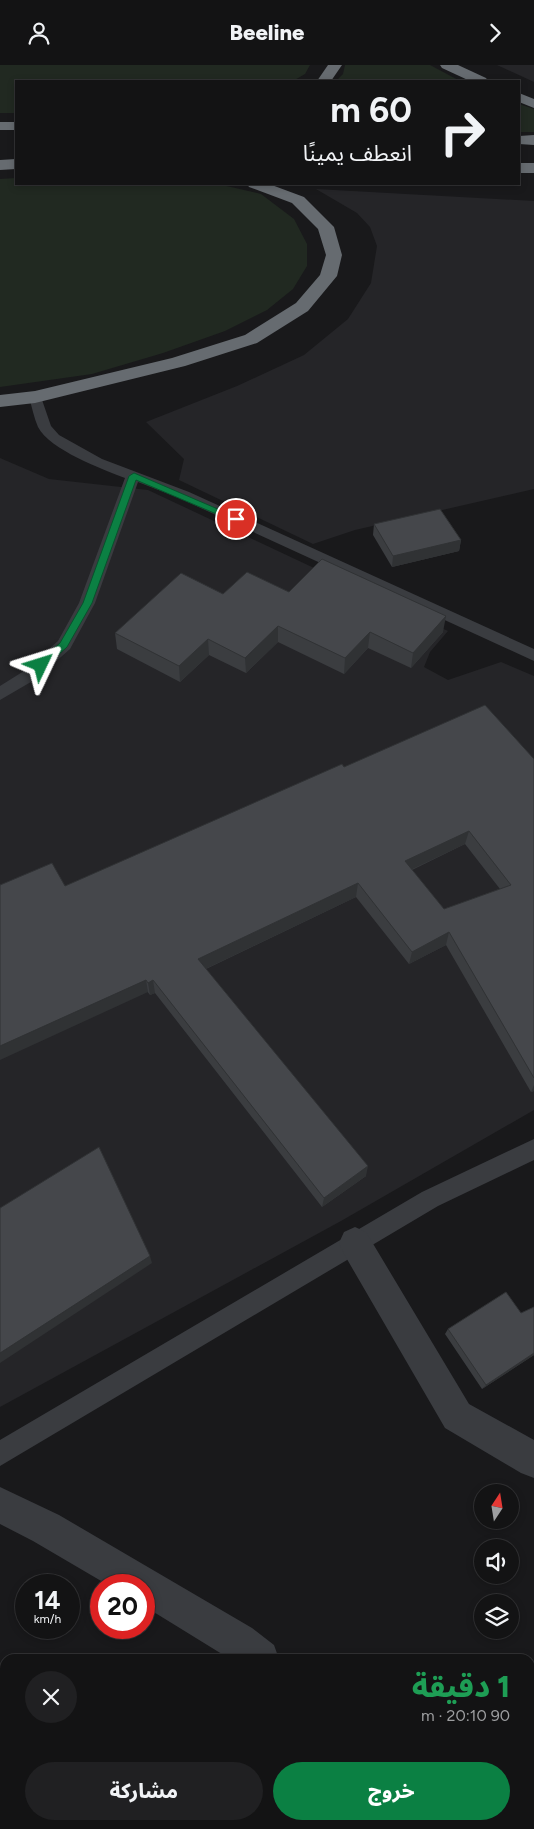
<!DOCTYPE html>
<html lang="ar">
<meta charset="utf-8">
<style>
body{margin:0;font-family:Figtree,"Noto Sans Arabic",sans-serif;background:#202022;color:#f1f3f6;direction:rtl;height:100vh;display:flex;flex-direction:column;font-size:19px;white-space:nowrap}
*{box-sizing:border-box;margin:0}
p{font-size:16px;color:#9d9ea0}
.icon{flex:none;width:28px;height:28px;fill:none;stroke:currentColor;stroke-width:2;stroke-linecap:round;stroke-linejoin:round}
.map{position:relative;flex:1;overflow:hidden;direction:ltr}
.panel{position:absolute;left:0px;top:1589px;width:535px;height:176px;display:flex;flex-direction:column;background:#131314;border-radius:15px 15px 0 0;box-shadow:0 2px 8px #0003,0 0 0 1px #323234;direction:rtl}
.panel>*{flex:none}
.banner{position:absolute;left:15px;top:15px;width:505px;height:105px;border-radius:0px;box-shadow:0 2px 8px #0003,0 0 0 1px #323234;direction:rtl;background:#131314;color:#f1f3f6;overflow:hidden}
.needle{width:32px;rotate:12deg}
.tools{position:absolute;left:474px;top:1419px;display:grid;gap:10px}
.tools a{display:grid;place-items:center;width:45px;height:45px;border-radius:50%;background:#131314;box-shadow:0 2px 8px #0003,0 0 0 1px #323234;font-size:25px}
.speed{position:absolute;left:15px;top:1509px;display:flex;gap:10px;font-size:25px;font-weight:700;text-align:center}
.speed>*{display:grid;place-content:center;width:65px;height:65px;border-radius:50%;background:#131314;box-shadow:0 2px 8px #0003,0 0 0 1px #323234;line-height:1}
.speed small{font-size:12px;font-weight:400}
.speed .limit{border:8px solid #d22;background:#fff;color:#111}
.pin{position:absolute;display:grid;place-items:center;width:42px;height:42px;color:#fff;margin:-21px;border:2px solid #fff;border-radius:50%;box-shadow:0 1px 5px #0007}
.me{position:absolute;width:55px;margin:-28px;rotate:49deg;stroke-linejoin:round;filter:drop-shadow(0 0 4px #0008)}
.turn{display:flex;align-items:center;gap:18px;height:105px;padding:0 25px;font-size:22px}
.turn .icon{width:65px;height:65px;stroke-width:2.5}
.turn b{display:block;font-size:35px;line-height:42px}
.round{display:grid;place-items:center;flex:none;width:52px;height:52px;border-radius:26px;background:#202022}
.head{display:flex;align-items:center;justify-content:space-between;height:85px;padding:0 25px}
h1{font-size:30px;font-weight:800;line-height:38px;color:#1e9e55}
.cta{display:flex;gap:10px;margin-top:auto;padding:10px 25px}
.cta a{flex:1;height:58px;border-radius:30px;background:#0b8043;color:#fff;font-size:20px;font-weight:800;line-height:58px;text-align:center}
.cta a+a{background:#202022;color:#f1f3f6}
header{display:flex;justify-content:space-between;align-items:center;height:65px;padding:0 25px;background:#131314;font-size:22px;font-weight:800}
.map>svg:first-child{display:block}
.built{fill:#252528}
.green{fill:#212921}
.lines{fill:none;stroke-linecap:round;stroke-linejoin:round}
.lane{fill:#3a3c40;fill-rule:evenodd}
.street{fill:#3a3c40;fill-rule:evenodd}
.highway{fill:#666b70;fill-rule:evenodd}
.wall{fill:#3b3d40;fill-rule:evenodd}
.shaded-wall{fill:#303234}
.building{fill:#45474b;stroke:#303234;fill-rule:evenodd}
.route{fill:#0b8043;stroke:#07532c}
</style>
<header><svg class="icon" aria-label="forward" viewBox="0 0 24 24"><path d="M9 5l7 7-7 7"/></svg>Beeline<svg class="icon" aria-label="person" viewBox="0 0 24 24"><circle cx="12" cy="8" r="4"/><path d="M4 21q1-7 8-7t8 7"/></svg></header>
<div class="map">
<svg width="534" height="1764" viewBox="0 0 534 1764">
<rect width="100%" height="100%" fill="#19191b"/>
<g class="built">
<path d="M497 0H534V17Z"/>
<path d="M316 124 534 136V424L355 465 313 479 179 415 184 394 146 357 237 321 304 290 348 254 371 218 377 181 370 162 357 148Z"/>
<path d="M0 393 49 414 148 425 448 566 430 587 424 602 448 615 501 597 534 611V1045L341 1156 0 1342Z"/>
</g>
<g class="green">
<path d="M0 0H310L305 9 293 16H16V48H0Z"/>
<path d="M345 0H430L460 16H336L343 9Z"/>
<path d="M519 39 534 44V67H519Z"/>
<path d="M16 113V119H218L261 129 294 154 307 179V201L293 224 267 245 225 266 163 288 92 309 0 322V114Z"/>
</g>
<g class="lines">
<g class="lane">
<path d="M35 328 41 332 51 361 59 370 102 394 189 427 534 584V596L179 433 138 417 95 538 70 584 36 614 0 635V621L24 606 58 576 79 538 125 413C102 404 50 385 38 362 34 353 32 342 29 332Z"/>
<path d="M534 1074V1095L438 1141 0 1401V1375L422 1127Z"/>
</g>
<g class="street">
<path d="M355 1162 366 1167 469 1339 534 1375V1413L521 1408 445 1363 344 1189 339 1178 344 1167Z"/>
<path d="M0 1422 59 1450 252 1563 274 1580 279 1594H230L144 1541V1520H108L33 1476 0 1459Z"/>
<path d="M440 1760H484L486 1764H441Z"/>
</g>
<g class="highway">
<path d="M328 0H342L331 16H317Z"/>
<path d="M440 0H458L486 13 488 16H470L442 3Z"/>
<path d="M519 28 534 34V43L519 37Z"/>
<rect x="0" y="57" width="16" height="8"/>
<path d="M534 70V80L519 79V71Z"/>
<path d="M16 94V104L0 105V95Z"/>
<rect x="519" y="98" width="15" height="10"/>
<path d="M247 119H269L304 132 334 162 342 190 337 211 308 246 257 278 185 301 35 338 0 342V330L35 326 172 293 245 270 296 238 320 210 326 190 318 164 292 138 249 122Z"/>
</g>
</g>
<g class="wall">
<path d="M374 459 461 475 459 486 392 502 373 470Z"/>
<path d="M289 527 443 567 411 603 368 583 344 609 278 577 246 608 209 590 180 617 117 584 115 568 223 529Z"/>
<path d="M534 694V1026L531 1027 446 880 409 899 356 832 206 904 366 1111 322 1142 155 928 150 930 65 821 344 702ZM465 779 500 824 444 844 412 805Z"/>
<path d="M534 1242V1290L482 1324 445 1269 448 1264 521 1248Z"/>
</g>
<g class="shaded-wall">
<path d="M461 475 459 486 392 502 393 491Z"/>
<path d="M446 551 443 567 411 603 413 588Z"/>
<path d="M278 561V577L246 608 245 593Z"/>
<path d="M370 567 368 583 344 609 345 593Z"/>
<path d="M208 574 209 590 180 617 179 601Z"/>
<path d="M469 766 465 779 402 809 405 796Z"/>
<path d="M358 818 356 832 199 907 198 894Z"/>
<path d="M449 867 446 880 409 899 412 887Z"/>
<path d="M146 915 148 927 0 995V981Z"/>
<path d="M153 915 155 928 150 930 148 918Z"/>
<path d="M534 1020V1026L531 1027Z"/>
<path d="M368 1101 366 1111 322 1142 324 1133Z"/>
<path d="M150 1191 152 1198 0 1298V1288Z"/>
<path d="M534 1288V1290L482 1324 486 1320Z"/>
</g>
<g class="building">
<path d="M440 444 461 475 393 491 374 459Z"/>
<path d="M322 494 446 551 413 588 370 567 345 593 278 561 245 593 208 574 179 601 115 568 181 508 223 529 247 507 289 527Z"/>
<path d="M485 640 534 694V1013L449 867 412 887 358 818 198 894 368 1101 324 1133 153 915 148 918 146 915 0 981V820L52 798 65 821 342 699 344 702ZM469 766 511 820 444 844 405 796Z"/>
<path d="M99 1082 150 1191 0 1288V1143Z"/>
<path d="M506 1227 521 1248 534 1242V1288L486 1320 448 1264Z"/>
</g>
<path class="route" d="M134 408 241 454 236 457 233 456 136 415 92 538 67 582 45 602H38V597L60 578 83 538 129 411Z"/>
</svg>
<div class="tools">
<a><svg class="needle" viewBox="-14 -14 28 28"><path d="M0-13l5 13h-10z" fill="#e53935"/><path d="M0 13l5-13h-10z" fill="#9d9ea0"/></svg></a>
<a><svg class="icon" aria-label="sound" viewBox="0 0 24 24"><path d="M4 9h4l5-4v14l-5-4H4zM17 9q2 3 0 6"/></svg></a>
<a><svg class="icon" aria-label="layers" viewBox="0 0 24 24"><path d="M12 4l9 5-9 5-9-5zM3 14l9 5 9-5"/></svg></a>
</div>
<div class="speed"><div>14<small>km/h</small></div><div class="limit">20</div></div>
<div class="pin" style="left:236px;top:454px;background:#d93025"><svg class="icon" aria-label="arrive" viewBox="0 0 24 24"><path d="M6 21V4h12l-3 4 3 4H6"/></svg></div>
<svg class="me" style="left:41px;top:600px" viewBox="-20 -20 40 40"><path d="M0-17L14 15 0 8-14 15z" fill="#0b8043" stroke="#fff" stroke-width="4"/></svg>
<div class="banner">
<div class="turn"><svg class="icon" aria-label="right" viewBox="0 0 24 24"><path d="M7 20v-9h11M14 6l5 5-5 5"/></svg><div><b>60 m</b>انعطف يمينًا</div></div>
</div>
<section class="panel">
<div class="head"><div><h1>1 دقيقة</h1><p>90 m · 20:10</p></div><a class="round"><svg class="icon" aria-label="close" viewBox="0 0 24 24"><path d="M6 6l12 12M18 6L6 18"/></svg></a></div>
<div class="cta"><a>خروج</a><a>مشاركة</a></div>
</section>
</div>
